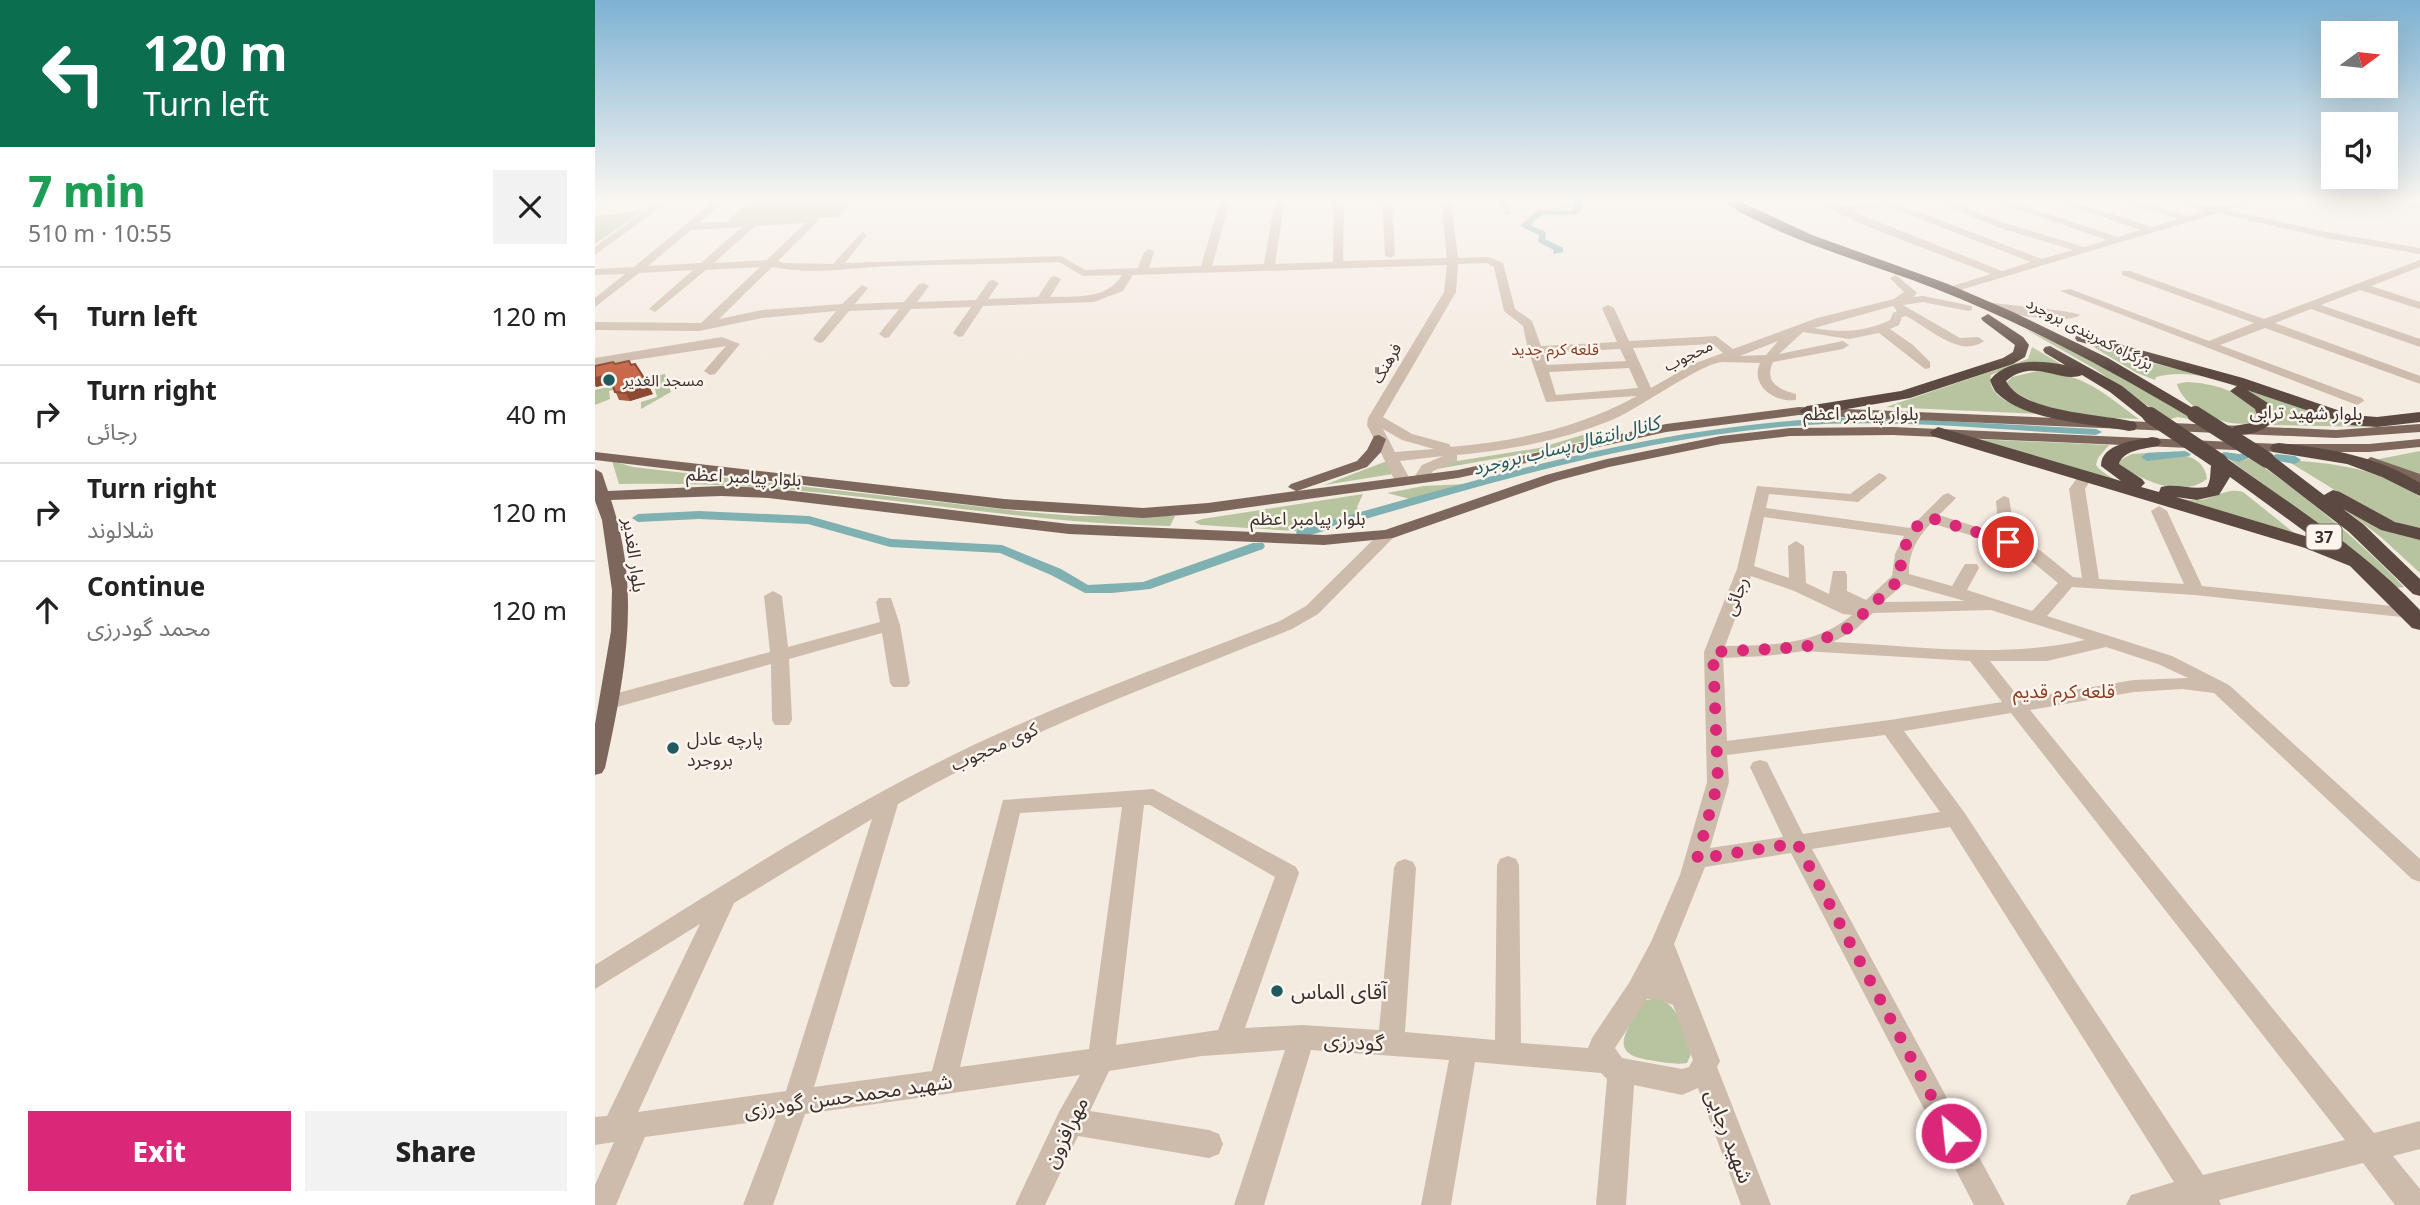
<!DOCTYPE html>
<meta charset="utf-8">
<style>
body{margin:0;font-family:"Noto Sans","Noto Sans Arabic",sans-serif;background:#f2f2f2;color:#222;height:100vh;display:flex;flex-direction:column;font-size:26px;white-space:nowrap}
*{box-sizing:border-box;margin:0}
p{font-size:23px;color:#767676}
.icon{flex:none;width:38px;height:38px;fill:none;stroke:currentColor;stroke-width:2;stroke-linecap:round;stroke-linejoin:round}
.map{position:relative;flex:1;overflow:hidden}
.panel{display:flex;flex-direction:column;background:#fff;width:595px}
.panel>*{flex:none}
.top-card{background:#0b6e4f;color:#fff;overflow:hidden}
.needle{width:46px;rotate:75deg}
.buttons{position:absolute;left:1726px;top:21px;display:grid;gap:14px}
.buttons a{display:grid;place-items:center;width:77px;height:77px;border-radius:0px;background:#fff;box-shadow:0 7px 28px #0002;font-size:35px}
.pin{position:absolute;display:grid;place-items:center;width:60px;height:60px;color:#fff;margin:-30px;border:4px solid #fff;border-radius:50%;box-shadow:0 2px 7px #0007}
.me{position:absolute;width:77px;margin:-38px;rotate:332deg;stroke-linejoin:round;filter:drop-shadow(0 0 5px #0008)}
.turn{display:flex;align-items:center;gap:24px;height:147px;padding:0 28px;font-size:32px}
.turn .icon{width:91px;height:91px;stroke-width:2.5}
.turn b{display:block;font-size:49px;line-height:60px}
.round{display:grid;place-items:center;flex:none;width:74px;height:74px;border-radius:0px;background:#f2f2f2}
.overview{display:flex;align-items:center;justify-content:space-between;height:119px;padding:0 28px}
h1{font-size:42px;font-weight:800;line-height:52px;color:#1e9e55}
.button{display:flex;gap:14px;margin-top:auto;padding:14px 28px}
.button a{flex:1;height:80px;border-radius:0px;background:#db2777;color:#fff;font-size:28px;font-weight:800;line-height:80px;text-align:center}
.button a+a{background:#f2f2f2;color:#222}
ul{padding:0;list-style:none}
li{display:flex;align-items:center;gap:21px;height:98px;padding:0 28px;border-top:2px solid #e0e0e0}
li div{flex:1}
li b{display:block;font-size:26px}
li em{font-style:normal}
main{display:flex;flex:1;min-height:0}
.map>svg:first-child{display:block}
.green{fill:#b8c4a0}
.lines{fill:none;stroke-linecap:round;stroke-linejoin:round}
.canal{fill:#7fb0b2;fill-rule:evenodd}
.minor{fill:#cdbbac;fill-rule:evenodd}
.major{fill:#7d675c;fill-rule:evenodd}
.highway{fill:#5c4a42;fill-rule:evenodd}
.highway-bridge{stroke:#5c4a42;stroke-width:16}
.wall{fill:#ac5a40}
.shaded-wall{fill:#8c4a34}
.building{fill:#c8694b;stroke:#8c4a34;stroke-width:2}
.route{stroke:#db2777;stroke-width:12;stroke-dasharray:0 21.6}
.poi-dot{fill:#1f5a5e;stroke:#fbf5ee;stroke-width:2.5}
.labels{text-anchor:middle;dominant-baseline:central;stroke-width:5;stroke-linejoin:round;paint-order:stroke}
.far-street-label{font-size:16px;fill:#3b302b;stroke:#fbf5ee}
.far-neighbourhood-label{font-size:16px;fill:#8c3b22;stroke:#fbf5ee}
.far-poi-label{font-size:16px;fill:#3b302b;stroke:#fbf5ee;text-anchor:start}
.shield{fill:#fbf5ee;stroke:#756b66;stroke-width:2}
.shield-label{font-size:16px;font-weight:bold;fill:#3b302b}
.street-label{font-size:18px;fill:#3b302b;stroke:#fbf5ee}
.poi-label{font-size:18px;fill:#3b302b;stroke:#fbf5ee;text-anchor:start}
.water-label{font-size:19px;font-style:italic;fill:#1f5a5e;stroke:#fbf5ee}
.neighbourhood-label{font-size:19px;fill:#8c3b22;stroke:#fbf5ee}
.near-poi-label{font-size:21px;fill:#3b302b;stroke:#fbf5ee;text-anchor:start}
.near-street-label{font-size:21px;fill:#3b302b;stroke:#fbf5ee}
</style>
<main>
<section class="panel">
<div class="top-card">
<div class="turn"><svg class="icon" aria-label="left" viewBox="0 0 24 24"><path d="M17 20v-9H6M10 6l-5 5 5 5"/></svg><div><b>120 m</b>Turn left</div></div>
</div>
<div class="overview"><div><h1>7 min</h1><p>510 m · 10:55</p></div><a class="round"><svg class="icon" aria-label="close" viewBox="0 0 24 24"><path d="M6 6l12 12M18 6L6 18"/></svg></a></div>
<ul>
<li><svg class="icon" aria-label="left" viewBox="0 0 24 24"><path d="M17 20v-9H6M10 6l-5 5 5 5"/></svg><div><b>Turn left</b></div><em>120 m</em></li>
<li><svg class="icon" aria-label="right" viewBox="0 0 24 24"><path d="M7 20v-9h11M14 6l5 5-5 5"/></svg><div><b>Turn right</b><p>رجائی</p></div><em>40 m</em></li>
<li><svg class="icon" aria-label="right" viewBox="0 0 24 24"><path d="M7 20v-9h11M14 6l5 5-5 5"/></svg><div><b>Turn right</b><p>شلالوند</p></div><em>120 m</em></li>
<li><svg class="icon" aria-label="ahead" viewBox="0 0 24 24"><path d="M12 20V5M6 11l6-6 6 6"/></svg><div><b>Continue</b><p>محمد گودرزی</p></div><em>120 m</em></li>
</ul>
<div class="button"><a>Exit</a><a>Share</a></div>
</section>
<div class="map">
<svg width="1825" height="1205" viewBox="0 0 1825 1205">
<rect width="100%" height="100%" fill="#f4ebe1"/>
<g class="green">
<path d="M155 201H257L244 217 130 223Z"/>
<path d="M49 210 0 244V216Z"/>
<path d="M1430 329 1466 345 1587 410 1601 420 1582 417 1573 420 1500 369Z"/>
<path d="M1495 345 1549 361 1629 380 1732 418 1775 427 1676 425V415C1666 406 1654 393 1642 387 1619 376 1586 370 1561 377L1560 380 1542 373Z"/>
<path d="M1437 347 1469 366 1415 367 1396 375C1390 399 1428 408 1445 414L1291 407 1433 359Z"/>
<path d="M1442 371C1492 375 1505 391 1544 419 1500 418 1445 415 1410 384L1417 377Z"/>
<path d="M70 374 76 392 46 409V402L62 397 58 381 14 391 15 399 0 405V390Z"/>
<path d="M1591 382C1618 383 1646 391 1663 412L1660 421C1637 432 1588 409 1582 384Z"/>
<path d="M998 432 1018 434 946 451 842 469 856 462 944 448Z"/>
<path d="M1378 439 1514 445 1503 458 1501 465C1515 485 1581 502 1605 500 1620 498 1633 487 1648 492L1703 536Z"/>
<path d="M1825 451V475L1779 460Z"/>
<path d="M1564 452C1584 453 1609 455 1612 479 1585 499 1548 480 1524 465L1525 460 1537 454Z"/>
<path d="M1631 457 1647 461 1656 458C1710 496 1763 539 1809 587L1800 588 1745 540Z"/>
<path d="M1691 460C1737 463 1787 468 1825 497V531L1777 513Z"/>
<path d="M17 461 38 467 432 512 481 516H580L575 526C444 524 314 499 183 489 130 484 77 483 24 484Z"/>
<path d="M792 461 798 474 729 485Z"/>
<path d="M873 484 815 499 792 493 829 486Z"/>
<path d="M768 494 762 507 764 513 700 531 606 525 599 522 607 519Z"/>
<path d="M1749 509 1825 539V573L1787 538Z"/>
<path d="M1061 998C1085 1003 1089 1034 1096 1054L1092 1063C1080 1065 1067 1062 1054 1060 1009 1053 1035 1028 1048 1001Z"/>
</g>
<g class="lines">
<g class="canal">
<path d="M980 201H988L987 209 981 215 948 214 935 225 951 232 950 239 968 248V252L958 254 959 250 943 242 944 235 925 226 943 210 976 211 979 208Z"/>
<path d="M1273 417 1501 429 1507 432 1501 435C1400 430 1299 418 1198 426 1032 439 871 490 712 536L707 537 701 533 702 530C890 477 1077 420 1273 417Z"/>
<path d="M1590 451 1596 454 1594 456 1552 461 1546 457 1552 453Z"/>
<path d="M1629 452 1644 454 1653 453 1659 456 1644 462 1625 457 1623 455Z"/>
<path d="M1681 454 1700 456 1706 460 1700 464 1677 460 1675 458Z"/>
<path d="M104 511 214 516 296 539 407 545 466 569 493 585 548 582 658 543H668L670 546 668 549 555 589 517 593H490L456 575 405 553 295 547 213 524 104 519 43 522 37 518 43 514Z"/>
</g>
<g class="minor">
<path d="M0 201H9L0 205Z"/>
<path d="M63 201H74L0 255V247Z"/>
<path d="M119 201H130L104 223 222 218V222L183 261 189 263 238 264 267 232 272 235 250 263 466 256 490 270 543 268 549 252 554 249 559 252 554 268 606 266 625 201H635L617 266 669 264 680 201H690L680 264 738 262 739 201H749L748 261 852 258 846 201H856L863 258 894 257 908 263 920 309 937 321 946 346 1022 342 1007 308 1013 305 1019 308 1034 341 1121 336 1138 349 1222 318 1299 299 1309 292 1295 278 1301 275 1320 291 1322 293 1318 297 1328 296 1377 306V310L1373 311 1328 302 1308 305 1365 338 1383 337 1389 341C1365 359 1333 327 1311 316L1307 317 1304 325 1295 329 1318 345 1335 362V368L1330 369 1284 333 1254 339 1208 332 1184 354 1248 341 1254 345 1248 349 1178 362C1169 382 1183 389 1201 394V400C1179 403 1155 385 1165 363 1153 363 1140 362 1128 362 1108 362 1043 409 1019 419 968 440 917 450 862 455V461L838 471 831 482H821L818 479 827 465 848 456 805 461 816 481 808 486 800 481 772 425 773 418 849 292 852 265 538 275 528 291 499 302 388 306 368 336 364 337 358 333 376 307 316 309 294 337 290 338 284 334 304 309 254 311 228 342 224 343 218 339 241 311 167 318 104 331 0 330V322L106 323 165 267 111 270 60 312 54 309 56 307 98 270 44 273 0 307V298L30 274 0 275V269L39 267ZM210 223 172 260 119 263 160 226ZM147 227 106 263 53 266 96 230ZM464 262 488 276 527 275C512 300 481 296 455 297L466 279 460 276 456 277 443 297 393 299 404 283 398 280 394 281 381 300 322 302 334 286 328 283 324 284 309 302 260 304 273 288 267 285 247 304 167 310 124 319 177 267C217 275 255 268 296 266 352 264 408 264 464 262ZM892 263 899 267 909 311 928 326 933 350 951 402 1042 396C983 428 923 441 856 447L854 444 817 434 788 417 861 292 863 264ZM1298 306 1302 311 1298 313 1295 320C1270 332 1246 333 1219 328ZM1183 341 1171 355 1145 356ZM1118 344 1128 353 1098 364 1056 388 1038 348ZM1025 349 1031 361 952 365 948 353ZM1034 368 1043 388 961 395 954 372ZM788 429 807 440 839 449 800 452Z"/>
<path d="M787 201H797L800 255 795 258 790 255Z"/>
<path d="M904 201H914L916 215H910Z"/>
<path d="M961 201H971L974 207 966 209Z"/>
<path d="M1222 201C1232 201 1241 206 1250 206 1268 205 1285 201 1303 201L1300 203 1447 259 1478 250 1402 227 1340 201H1354L1410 223 1489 247 1512 240 1398 201H1413L1523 237 1546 230 1460 201H1476L1557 227 1583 219 1526 201H1542L1593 216 1611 211 1576 201C1591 201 1612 208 1624 207 1636 206 1646 201 1659 201L1634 210 1731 232 1825 248V254L1731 238 1623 213 1355 293 1349 290 1351 288 1396 274 1281 230 1240 212ZM1289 205 1436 262 1407 271 1256 211Z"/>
<path d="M1790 201 1825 203V209Z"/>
<path d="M1825 260V267L1776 286 1825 302V309L1765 290 1726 305 1825 339V347L1716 309 1680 323 1825 376V384L1670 328 1625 345 1767 398 1769 401 1762 405 1465 291 1475 289 1614 341 1659 323 1527 275V271H1535L1669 319Z"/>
<path d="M1389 302C1403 304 1480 311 1485 315 1470 326 1404 312 1385 307L1383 305Z"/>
<path d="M127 337 145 344 120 374 115 375 109 371 131 346 0 366V358Z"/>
<path d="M1491 472 1498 476 1490 489 1504 579 1589 584 1556 511 1564 506 1572 511 1607 586 1816 608 1825 613 1816 618 1600 595 1477 587 1452 616 1577 656 1634 685 1825 859V882L1817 879 1619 693 1587 689 1539 692 1435 710 1779 1133 1825 1121V1149L1798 1156 1825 1189V1205H1800L1768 1163 1624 1200 1626 1205H1531L1536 1195 1579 1182 1355 827 1217 849 1410 1205H1379L1196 853 1110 867 1079 944 1125 1061 1122 1067 1176 1205H1146L1103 1088 1087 1095 1039 1085 1031 1205H1001L1012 1079 1006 1073 880 1062 856 1205H826L854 1060 716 1050 669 1205H639L690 1050 607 1056 514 1071 495 1111 614 1130 624 1134 628 1144 624 1154 614 1158 483 1136 450 1205H420L464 1112 485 1075 210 1114 178 1205H148L181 1119 50 1137 21 1205H0V1185L19 1142 0 1145V1117L12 1116 105 924 0 989V965C112 896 223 822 342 763 452 707 570 666 685 621L711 606 786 532H798L800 535 798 538 723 614 697 629C564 683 428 732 303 804L219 1087 337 1071 408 800 558 789 701 867 704 873 650 1028 707 1025 784 1030 799 868 802 862 810 859 818 862 821 868 810 1032 900 1040 902 865 905 859 913 856 921 859 924 865 926 1043 993 1048 997 1038 1034 983 1056 942 1085 875 1112 782 1109 652 1142 569 1162 486 1255 494 1284 473 1289 475 1292 478 1289 481 1263 502 1174 494 1171 508 1315 528 1348 495 1353 493 1361 498 1344 515 1404 534 1401 501 1409 496 1414 498 1421 540 1446 551 1478 577 1487 578 1474 489 1486 473ZM1169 517 1309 536 1300 554 1297 576 1271 600 1252 591V575L1250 571H1238L1234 594 1211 583 1209 546 1201 541 1193 546 1194 578 1159 566ZM1336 523 1407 545 1434 559 1463 583 1437 611 1372 590 1384 568 1382 564H1370L1357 586 1314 574C1313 554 1322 538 1336 523ZM1156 576 1197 590 1248 614 1257 615C1220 646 1175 645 1130 646ZM1309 584 1370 601 1288 602ZM1396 610 1490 640C1409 659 1321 646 1238 642L1260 630 1278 613ZM1511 647 1563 664 1593 678 1539 680 1425 699 1395 661H1452ZM1209 651 1375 661 1407 702 1295 720 1132 741 1128 658 1171 656ZM1416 713 1750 1140 1608 1175 1369 812 1309 731ZM1290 735 1345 812 1208 834 1172 762 1165 760 1158 762 1155 767 1188 837 1115 848 1134 782 1132 755ZM549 805H555L680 877 623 1030 521 1045ZM527 807 494 1049 365 1067 425 813ZM277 819 191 1091 43 1112 139 903ZM1052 999H1062L1078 1005 1098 1060 1094 1067 1087 1069 1027 1058 1020 1048Z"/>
<path d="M178 591 187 596 193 647 285 622 281 602 284 598H296L305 625 315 683 312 687H298L295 683 287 633 194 659 197 720 194 725H180L177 720 176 664 15 709 8 707 5 702 8 697 175 652 169 596Z"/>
</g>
<g class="major">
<path d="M1204 407 1741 430 1825 424V432L1741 438 1204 415 1071 432 863 478 613 513 548 518 409 509 0 460V452L409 499 548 508 613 503 701 491 693 487 696 484 762 461 772 450 779 436 784 435 791 439 786 452 772 467 702 491 863 470 1071 424Z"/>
<path d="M1298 427 1684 444H1774L1825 439V447L1774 452H1684L1298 435 1195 436 1126 444 1014 467 961 481 798 538 729 545 474 534 173 498 126 496 16 500C47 592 30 676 10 768L7 773 0 775V724L16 631 17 590 7 520 0 501V469L7 473 13 491 126 486 173 488 474 524 729 535 790 530 951 475 1012 459 1126 436 1195 428Z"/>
<path d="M1776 457 1825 474V484L1771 464 1769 461Z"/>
</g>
<g class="highway">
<path d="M1129 201H1144L1217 235 1353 284 1418 312 1513 358 1608 414 1606 417H1594C1513 369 1430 324 1341 289 1285 267 1226 251 1171 225 1157 218 1141 211 1129 201Z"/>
<path d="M1393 314 1428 337 1434 345 1430 357 1418 364 1315 398 1212 416 1204 411 1212 406 1306 391 1408 358 1418 352 1420 345 1388 321 1386 318Z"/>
<path d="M1487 334 1648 378 1757 415 1782 417 1825 412V422L1782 427 1755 425 1652 390 1673 403 1680 419C1670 431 1654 437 1639 434L1637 430 1639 426 1656 423 1663 418 1660 409 1635 391 1642 386 1482 341 1480 338 1482 335Z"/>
<path d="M1455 346 1527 386 1563 415 1561 419H1549L1515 392 1487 375C1465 384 1439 357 1411 381 1427 413 1508 414 1540 422L1542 426 1540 430 1534 431C1499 425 1429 420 1403 394 1399 391 1397 385 1395 380 1413 358 1445 360 1470 365L1450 353 1448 350 1450 347Z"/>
<path d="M1343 427 1526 481 1506 466C1506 443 1540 441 1557 437L1563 438 1566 442 1563 446C1549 449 1528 450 1524 464L1547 479 1550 483 1546 487 1564 492 1566 487C1581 483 1596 490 1612 487 1618 477 1613 467 1619 458H1631C1698 506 1769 550 1825 610V630L1817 628 1755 566 1710 548 1337 436 1335 432ZM1635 477 1720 539 1581 497 1602 500 1624 495Z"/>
<path d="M1684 443C1732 448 1783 456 1825 483V496L1787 477 1752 464 1678 452 1675 448 1678 444Z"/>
<path d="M1672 455 1678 456 1729 495 1738 490 1745 492 1800 522 1825 528V540L1786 530 1748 509 1768 524 1825 579V596L1818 594 1754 532 1666 464 1663 460 1666 456Z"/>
</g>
<g class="highway-bridge">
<path d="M1600 414 1672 460"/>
<path d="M1555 415 1625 462"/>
</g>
</g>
<path class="wall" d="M20 364 58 394 35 401 24 400 17 383 1 387 0 385V366Z"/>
<g class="shaded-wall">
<path d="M14 375 18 383 1 387 0 378Z"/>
<path d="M54 386 58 394 35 401 31 393Z"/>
</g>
<path class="building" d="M34 361 36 365 40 364 54 386 31 393 20 392 14 375 0 378V366L18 362 20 364Z"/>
<linearGradient id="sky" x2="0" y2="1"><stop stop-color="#7eb2d2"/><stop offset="0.54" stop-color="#faf6f2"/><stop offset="1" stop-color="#faf6f2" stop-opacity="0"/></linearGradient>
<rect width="1825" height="370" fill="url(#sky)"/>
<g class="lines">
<path class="route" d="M1356 1133 1202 843 1102 859 1123 782 1118 652 1210 647 1253 628 1306 578C1303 557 1314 529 1333 517L1413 542"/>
</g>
<g class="poi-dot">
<circle cx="14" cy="380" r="7"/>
<circle cx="78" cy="748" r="7"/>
<circle cx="682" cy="991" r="7"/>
</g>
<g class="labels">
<g class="far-street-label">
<text transform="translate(1495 333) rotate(27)">بزرگراه کمربندی بروجرد</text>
<text transform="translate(1093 355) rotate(-26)">محجوب</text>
<text transform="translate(791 363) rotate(-60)">فرهنگ</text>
</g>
<g class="far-neighbourhood-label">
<text x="960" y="349">قلعه کرم جدید</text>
</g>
<g class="far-poi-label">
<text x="28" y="380">مسجد الغدیر</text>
</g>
<rect class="shield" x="1711.5" y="524.5" width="35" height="25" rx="5"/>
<g class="shield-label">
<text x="1729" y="537">37</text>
</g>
<g class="street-label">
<text transform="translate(1711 412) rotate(1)">بلوار شهید ترابی</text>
<text x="1266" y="413">بلوار پیامبر اعظم</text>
<text transform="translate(149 476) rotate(3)">بلوار پیامبر اعظم</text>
<text x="713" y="518">بلوار پیامبر اعظم</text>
<text transform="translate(40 555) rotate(82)">بلوار الغدیر</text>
<text transform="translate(1140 596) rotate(-69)">رجائی</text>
<text transform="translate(399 746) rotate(-24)">کوی محجوب</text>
</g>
<g class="poi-label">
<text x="92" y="738">پارچه عادل<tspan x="92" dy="21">بروجرد</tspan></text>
</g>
<g class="water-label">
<text transform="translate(971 445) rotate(-14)">کانال انتقال پساب بروجرد</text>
</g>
<g class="neighbourhood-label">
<text x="1469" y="691">قلعه کرم قدیم</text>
</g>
<g class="near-poi-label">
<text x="696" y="991">آقای الماس</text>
</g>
<g class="near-street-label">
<text transform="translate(759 1041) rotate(4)">گودرزی</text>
<text transform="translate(253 1095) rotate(-8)">شهید محمدحسن گودرزی</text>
<text transform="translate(470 1132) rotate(-64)">مهرافزون</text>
<text transform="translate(1135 1136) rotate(69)">شهید رجایی</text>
</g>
</g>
</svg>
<div class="buttons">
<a><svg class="needle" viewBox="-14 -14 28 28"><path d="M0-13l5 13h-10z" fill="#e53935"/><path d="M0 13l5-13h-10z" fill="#767676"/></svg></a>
<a><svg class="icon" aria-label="sound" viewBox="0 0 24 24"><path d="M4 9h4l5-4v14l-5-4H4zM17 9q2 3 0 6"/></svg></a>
</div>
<div class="pin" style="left:1413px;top:542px;background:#d93025"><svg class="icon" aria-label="arrive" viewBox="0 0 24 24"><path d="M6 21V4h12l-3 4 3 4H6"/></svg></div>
<svg class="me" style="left:1356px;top:1133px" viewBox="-20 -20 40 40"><circle r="17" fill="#db2777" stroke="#fff" stroke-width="3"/><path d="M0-11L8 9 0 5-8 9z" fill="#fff"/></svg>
</div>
</main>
